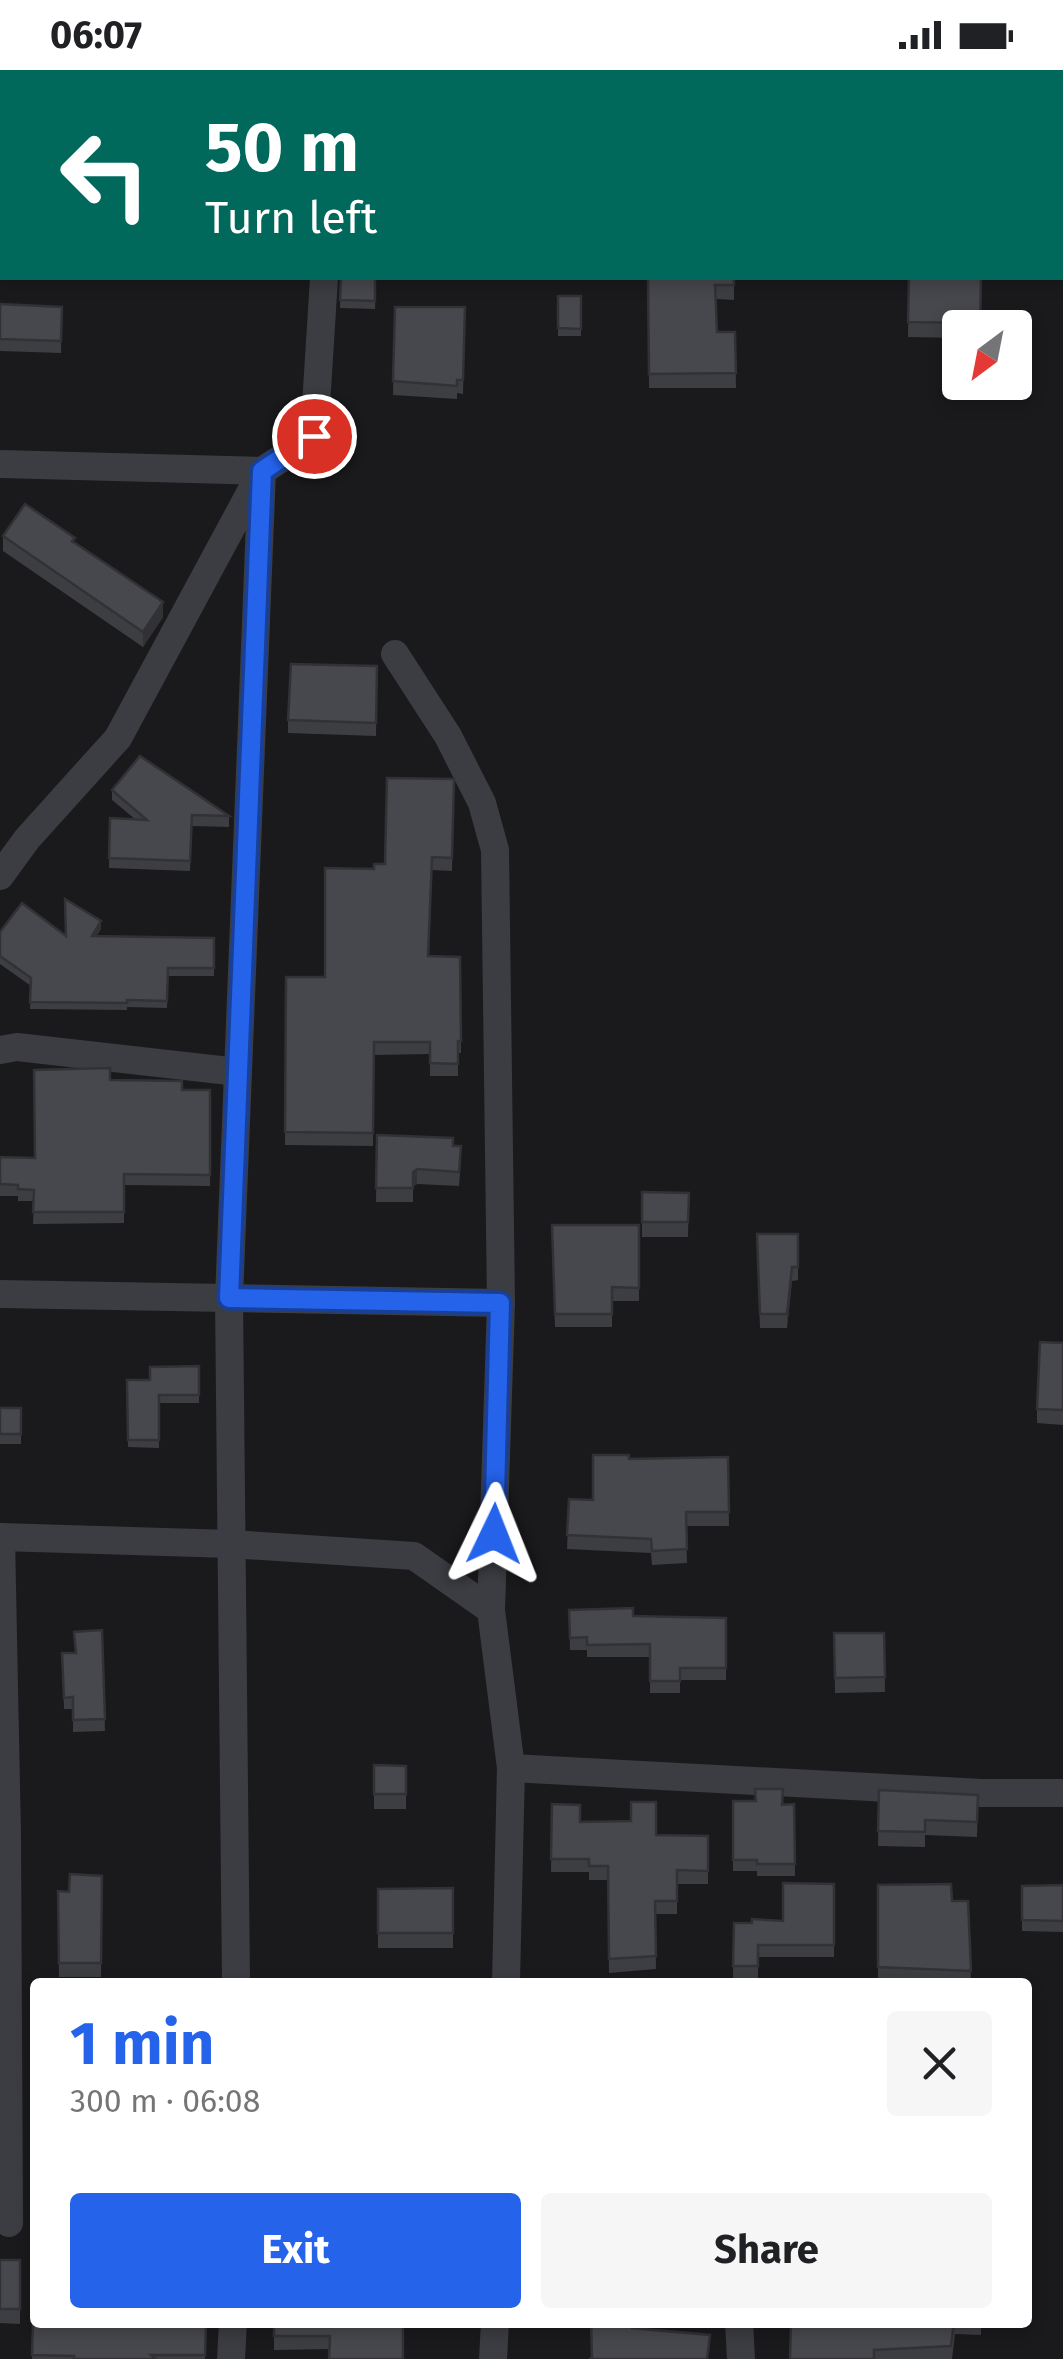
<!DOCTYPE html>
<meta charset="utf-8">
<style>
body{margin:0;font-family:"Fira Sans",sans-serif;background:#f6f6f6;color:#202124;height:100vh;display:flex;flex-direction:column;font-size:38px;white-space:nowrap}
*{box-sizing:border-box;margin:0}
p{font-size:32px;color:#757577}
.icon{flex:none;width:55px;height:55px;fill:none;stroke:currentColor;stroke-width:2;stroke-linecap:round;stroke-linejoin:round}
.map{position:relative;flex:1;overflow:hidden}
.panel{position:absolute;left:30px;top:1908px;width:1002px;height:350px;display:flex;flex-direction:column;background:#fff;border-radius:10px;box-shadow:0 5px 15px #0003}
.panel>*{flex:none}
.top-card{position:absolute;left:0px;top:0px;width:1065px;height:210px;box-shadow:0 5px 15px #0003;background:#00695c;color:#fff;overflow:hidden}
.needle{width:65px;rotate:212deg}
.fabs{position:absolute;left:942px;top:240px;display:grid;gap:20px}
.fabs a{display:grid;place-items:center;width:90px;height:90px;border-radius:10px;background:#fff;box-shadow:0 5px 15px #0003;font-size:50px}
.pin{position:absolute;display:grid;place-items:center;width:85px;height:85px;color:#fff;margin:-42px;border:5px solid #fff;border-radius:50%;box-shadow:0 2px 10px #0007}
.me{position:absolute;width:110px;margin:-55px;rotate:2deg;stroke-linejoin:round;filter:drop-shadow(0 0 8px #0008)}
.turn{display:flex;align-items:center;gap:35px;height:210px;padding:0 40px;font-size:45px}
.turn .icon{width:130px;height:130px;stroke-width:2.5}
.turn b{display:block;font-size:70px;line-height:85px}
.round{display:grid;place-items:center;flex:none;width:105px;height:105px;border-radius:10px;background:#f6f6f6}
.overview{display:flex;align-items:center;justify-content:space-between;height:170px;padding:0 40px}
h1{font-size:60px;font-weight:700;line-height:75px;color:#2563eb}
.action{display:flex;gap:20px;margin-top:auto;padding:20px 40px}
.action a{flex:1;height:115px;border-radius:10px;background:#2563eb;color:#fff;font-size:40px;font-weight:700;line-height:115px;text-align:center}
.action a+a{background:#f6f6f6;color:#202124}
.status{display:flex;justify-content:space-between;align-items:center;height:70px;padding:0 50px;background:#fff;direction:ltr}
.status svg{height:28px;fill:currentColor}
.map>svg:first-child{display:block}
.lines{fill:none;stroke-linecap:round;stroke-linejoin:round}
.minor{stroke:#3b3d42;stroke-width:28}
.wall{fill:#3d3e42}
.shaded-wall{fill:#323236}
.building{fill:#47484d;stroke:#323236;stroke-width:2.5}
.route-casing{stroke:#184099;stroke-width:25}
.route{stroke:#2563eb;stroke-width:18}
</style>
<div class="status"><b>06:07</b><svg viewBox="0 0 49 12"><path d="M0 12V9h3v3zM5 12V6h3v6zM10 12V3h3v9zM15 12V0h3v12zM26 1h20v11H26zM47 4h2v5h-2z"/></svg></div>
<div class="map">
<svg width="1063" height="2289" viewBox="0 0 1063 2289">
<rect width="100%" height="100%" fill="#1a1a1d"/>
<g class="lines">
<g class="minor">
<path d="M266 0 267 2"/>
<path d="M486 2 487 0"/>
<path d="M0 394 262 401 229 1228 236 1912"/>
<path d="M395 584 448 666 482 733 495 780 501 1233 491 1540 511 1698 506 1912"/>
<path d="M0 806 27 769 118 668 262 401 314 367 324 208"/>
<path d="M0 980 17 977 238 1002"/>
<path d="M0 1224 501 1233"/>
<path d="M0 1467 231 1474 414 1486 491 1540"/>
<path d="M1 1467 7 1765 9 2153"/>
<path d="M511 1698 982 1723H1063"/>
<path d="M739 2252 741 2289"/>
<path d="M231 2289 233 2252"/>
<path d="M493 2289 495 2252"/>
</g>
</g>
<g class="wall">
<path d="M7 0H102V2H42Z"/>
<rect x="0" y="16" width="2" height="46"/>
<path d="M341 208H376L375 239 340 238Z"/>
<path d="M648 208H734V230L716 229 717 262H735L736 318H649Z"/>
<path d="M909 208H981V258H960V268L908 267Z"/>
<rect x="558" y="226" width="23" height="40"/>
<path d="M0 234 62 237 61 283 0 281Z"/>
<path d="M395 237H465L463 324 457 323V329L393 325Z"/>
<path d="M3 466 75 473 163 547 143 577 3 481Z"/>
<path d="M377 596 376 666 288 663V650Z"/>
<path d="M454 709 452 801 432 800 429 886 460 887 461 983H458V1006H430V984L374 985 373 1076 285 1075 286 907H325L374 799 385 794Z"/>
<path d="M112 720 229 746V757L192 756 190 801 109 798 110 748 135 749 112 730Z"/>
<path d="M101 859 96 866 214 868V906H168L167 938 127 937V940L30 939 31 916 0 894V862L66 866Z"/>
<path d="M110 1010 182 1020H210V1116L124 1115V1153L33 1154 34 1131H18V1126H0V1087L35 1088Z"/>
<path d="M377 1065 453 1076 461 1090 459 1116 417 1114 413 1116V1132H376Z"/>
<path d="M642 1122 689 1123 688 1167H642Z"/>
<path d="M552 1155H639V1231H612V1257H555Z"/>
<path d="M798 1164V1210L792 1211 787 1258H760L757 1178Z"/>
<path d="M1063 1273V1355L1037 1353V1339Z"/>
<path d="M199 1296V1333H159V1378L128 1377 127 1310H150Z"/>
<rect x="0" y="1338" width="21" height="36"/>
<path d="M728 1387 729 1456H686L687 1493 652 1495 651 1483 567 1479 569 1429 593 1430 629 1389Z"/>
<path d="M569 1540 633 1546 726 1548V1610H680V1623H650V1587H587V1580H570Z"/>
<path d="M102 1560 105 1661 73 1662V1639H64L62 1583H75Z"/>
<path d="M834 1563H884L885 1622 835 1623Z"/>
<path d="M374 1695 406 1696V1739H374Z"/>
<path d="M879 1720 978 1725 977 1767 925 1765V1777L878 1776Z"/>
<path d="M733 1731 794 1734 795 1806H757V1801H733Z"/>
<path d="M552 1734 580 1752 656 1765 708 1766V1814H677V1844H655L656 1899 609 1903 608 1810H589V1802H551Z"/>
<path d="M102 1806 101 1907H59L58 1821 69 1822Z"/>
<path d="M834 1814V1887H758V1908H733L734 1853H752L783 1851Z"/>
<path d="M878 1815 952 1831H968L971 1912 878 1910Z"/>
<path d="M1063 1815V1862L1022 1861V1816Z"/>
<path d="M453 1818V1878H378V1819Z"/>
<path d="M0 2190H20V2254L0 2253Z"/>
<path d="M206 2252 205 2289H32L33 2255 119 2256Z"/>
<path d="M274 2252H403L330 2279 274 2280Z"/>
<path d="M826 2252H981V2265L955 2264 952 2289H790L826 2256Z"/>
</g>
<g class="shaded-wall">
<path d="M163 532V547L143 577V562Z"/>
<path d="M101 851V859L92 874V866Z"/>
<path d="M417 1099V1114L413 1116V1102Z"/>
<path d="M792 1197V1211L787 1258V1244Z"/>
</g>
<g class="building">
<rect x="7" y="0" width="35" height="2"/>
<rect x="560" y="0" width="145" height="2"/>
<path d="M0 16H2V48L0 47Z"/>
<path d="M341 208H375V231L340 230Z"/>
<path d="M648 208H734V215H715L717 262H735L736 303 649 304Z"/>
<path d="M909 208H981L980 253 908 252Z"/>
<path d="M558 226H581V259L558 258Z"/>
<path d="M0 234 62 237 61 271 0 269Z"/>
<path d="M395 237H465L463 310H457V316L393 311Z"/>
<path d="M25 434 75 468 72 471 163 532 143 562 3 466Z"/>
<path d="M291 594 377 596 376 653 288 650Z"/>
<path d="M140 686 229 746 192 745 190 791 109 788 110 748 147 750 112 720Z"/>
<path d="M387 708 454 709 452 788 432 787 428 886 460 887 461 971H458V994L430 993V972H374L373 1063 285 1062 286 907H325V798L374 799V794H385Z"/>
<path d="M65 829 101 851 92 866 214 868V898H168L167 931 127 930V933L30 932 31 908 0 886V862L22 833 66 866Z"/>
<path d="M110 998V1010L182 1011V1020H210V1105L124 1104V1142H33L34 1120 18 1119V1115L0 1114V1087L35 1088 34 1000Z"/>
<path d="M377 1065 453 1068V1076H461L459 1102 417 1099 413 1102V1118H376Z"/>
<path d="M642 1122 689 1123 688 1152H642Z"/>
<path d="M552 1155H639V1218L612 1217V1244H555Z"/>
<path d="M757 1164H798V1197H792L787 1244H760Z"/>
<path d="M1040 1272 1063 1273V1340L1037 1339Z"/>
<path d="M199 1296V1325H159V1370H128L127 1310H150V1297Z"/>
<rect x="0" y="1338" width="21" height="26"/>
<path d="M593 1385H629V1389L728 1387 729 1442H686L687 1479 652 1481 651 1469 567 1465 569 1429 593 1430Z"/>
<path d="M633 1538V1546L726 1548V1598H680V1611H650V1574L587 1575V1567L570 1568 569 1540Z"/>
<path d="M102 1560 105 1649 73 1650V1627L64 1628 62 1583H76L74 1562Z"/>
<path d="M834 1563H884L885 1607 835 1608Z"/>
<path d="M374 1695 406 1696V1724H374Z"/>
<path d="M755 1719H783L782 1735 794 1734 795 1794H757V1790H733V1731H756Z"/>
<path d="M879 1720 978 1725 977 1752 925 1750V1762L878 1761Z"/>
<path d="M631 1732H656V1765L708 1766V1801L677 1800V1831H655L656 1886 609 1889 608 1796H589V1789H551L552 1734 580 1735V1752L631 1751Z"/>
<path d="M70 1804 102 1806 101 1893H59L58 1821 69 1822Z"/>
<path d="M783 1813 834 1814V1875H758V1896H733L734 1853H752V1849L783 1851Z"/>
<path d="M951 1814 952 1831H968L971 1901 878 1897V1815Z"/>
<path d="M1063 1815V1851L1022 1850V1816Z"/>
<path d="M453 1818V1863H378V1819Z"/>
<rect x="0" y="2190" width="20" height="49"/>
<path d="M119 2252H206L205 2285H151L156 2289H74V2286L32 2285 33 2255 119 2256Z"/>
<path d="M274 2252H403V2289H329L330 2266H274Z"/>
<path d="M591 2252H632V2258L710 2265 707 2289H590L592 2287Z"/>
<path d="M826 2252H954L951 2276 874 2280V2289H790L791 2255 826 2256Z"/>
</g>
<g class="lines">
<g class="route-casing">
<path id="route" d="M314 366 262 401 229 1228 500 1233 494 1464"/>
</g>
<use href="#route" class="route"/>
</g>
</svg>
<div class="fabs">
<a><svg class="needle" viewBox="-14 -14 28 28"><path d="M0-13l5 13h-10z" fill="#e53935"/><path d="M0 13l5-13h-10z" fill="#757577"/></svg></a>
</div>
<div class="pin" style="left:314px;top:366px;background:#d93025"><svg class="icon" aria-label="arrive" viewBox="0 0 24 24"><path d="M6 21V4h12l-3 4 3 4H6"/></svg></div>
<svg class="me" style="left:494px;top:1464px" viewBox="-20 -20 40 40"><path d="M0-17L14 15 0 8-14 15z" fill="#2563eb" stroke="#fff" stroke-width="4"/></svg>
<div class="top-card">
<div class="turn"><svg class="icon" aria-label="left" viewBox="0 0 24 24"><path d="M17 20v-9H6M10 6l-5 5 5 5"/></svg><div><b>50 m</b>Turn left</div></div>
</div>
<section class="panel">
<div class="overview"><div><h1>1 min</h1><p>300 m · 06:08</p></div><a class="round"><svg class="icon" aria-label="close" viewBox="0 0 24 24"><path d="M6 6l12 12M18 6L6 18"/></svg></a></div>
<div class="action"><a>Exit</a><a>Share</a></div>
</section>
</div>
